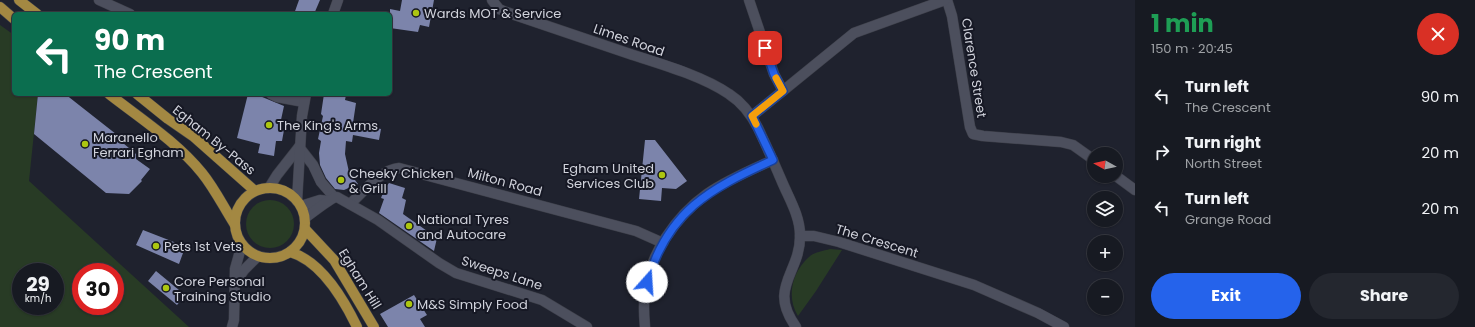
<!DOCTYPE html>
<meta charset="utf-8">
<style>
body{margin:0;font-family:Poppins,sans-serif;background:#24272f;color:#f1f3f6;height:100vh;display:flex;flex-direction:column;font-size:15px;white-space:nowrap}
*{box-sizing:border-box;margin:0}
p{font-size:13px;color:#9ea1a5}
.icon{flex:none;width:22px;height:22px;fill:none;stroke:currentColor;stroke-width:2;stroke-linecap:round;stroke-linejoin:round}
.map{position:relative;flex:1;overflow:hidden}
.panel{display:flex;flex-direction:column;background:#171a22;width:340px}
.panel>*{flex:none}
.hud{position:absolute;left:12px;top:12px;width:380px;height:84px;border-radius:6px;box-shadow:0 1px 3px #0004,0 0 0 1px #363840;background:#0b6e4f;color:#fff;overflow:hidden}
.needle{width:26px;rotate:278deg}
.tools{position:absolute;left:1087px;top:147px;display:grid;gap:8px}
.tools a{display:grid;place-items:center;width:36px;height:36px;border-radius:50%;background:#171a22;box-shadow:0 1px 3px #0004,0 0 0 1px #363840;font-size:20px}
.speed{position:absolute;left:12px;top:263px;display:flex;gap:8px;font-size:20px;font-weight:700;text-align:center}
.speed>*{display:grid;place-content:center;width:52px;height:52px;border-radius:50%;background:#171a22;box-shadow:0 1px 3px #0004,0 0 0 1px #363840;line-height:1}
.speed small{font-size:10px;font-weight:400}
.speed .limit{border:6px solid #d22;background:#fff;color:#111}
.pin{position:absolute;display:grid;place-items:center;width:34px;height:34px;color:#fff;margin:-17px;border-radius:8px;box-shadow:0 2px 6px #0006}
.me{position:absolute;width:44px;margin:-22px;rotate:19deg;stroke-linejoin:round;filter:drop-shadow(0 0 3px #0008)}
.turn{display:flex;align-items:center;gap:14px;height:84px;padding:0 16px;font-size:18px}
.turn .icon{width:52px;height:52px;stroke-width:2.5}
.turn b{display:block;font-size:28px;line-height:34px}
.round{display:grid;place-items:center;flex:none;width:42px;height:42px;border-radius:21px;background:#24272f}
.head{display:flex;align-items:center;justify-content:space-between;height:68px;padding:0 16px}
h1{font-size:24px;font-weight:700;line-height:30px;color:#1e9e55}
.primary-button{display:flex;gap:8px;margin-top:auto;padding:8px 16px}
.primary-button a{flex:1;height:46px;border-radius:24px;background:#2563eb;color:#fff;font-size:16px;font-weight:700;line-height:46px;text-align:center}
.primary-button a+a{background:#24272f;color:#f1f3f6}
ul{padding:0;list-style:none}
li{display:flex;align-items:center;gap:12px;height:56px;padding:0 16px}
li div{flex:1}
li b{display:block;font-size:15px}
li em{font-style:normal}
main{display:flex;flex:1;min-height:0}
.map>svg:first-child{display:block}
.green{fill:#283b25;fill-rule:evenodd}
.building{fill:#7c84ab}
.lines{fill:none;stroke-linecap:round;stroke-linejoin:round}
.minor-casing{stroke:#3d3f49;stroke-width:11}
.tertiary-casing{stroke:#3d3f49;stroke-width:11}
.secondary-casing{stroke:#3d3f49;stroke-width:11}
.primary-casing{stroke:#3d3f49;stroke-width:11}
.minor{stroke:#4c4f5d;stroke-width:10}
.tertiary{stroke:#4c4f5d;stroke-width:10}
.secondary{stroke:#4c4f5d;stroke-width:10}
.primary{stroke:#a38842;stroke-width:10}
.route-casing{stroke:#184099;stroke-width:10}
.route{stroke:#2563eb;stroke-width:7}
.slow{stroke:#f59e0b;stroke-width:7}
.poi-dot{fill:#adc610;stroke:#161824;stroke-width:1.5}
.labels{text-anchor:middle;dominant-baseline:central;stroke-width:4;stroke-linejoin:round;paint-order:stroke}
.poi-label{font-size:13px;fill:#d0d2db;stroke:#161824;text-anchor:start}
.street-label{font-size:13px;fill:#d0d2db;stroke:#161824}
</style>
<main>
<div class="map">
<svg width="1135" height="327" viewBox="0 0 1135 327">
<rect width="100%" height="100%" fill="#1f222e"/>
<g class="green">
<path d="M0 25 14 35V94H38L29 181 189 327H0ZM21 272H55V306H21ZM81 272H115V306H81Z"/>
<circle cx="270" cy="224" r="24"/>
<path d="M830 249 842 250 816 291 798 316C786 297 792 272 809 257 814 252 823 251 830 249Z"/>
</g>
<g class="building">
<path d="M299 0H320L314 14H294Z"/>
<path d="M402 0H434L429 27 420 25 418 32 390 28V9L400 11Z"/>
<path d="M38 94H65L121 138 123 143 136 154V159L150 169 141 180 142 181 129 194 106 193 34 134Z"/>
<path d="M248 94H255L284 106 279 129 284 130 282 141H276L274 156 258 153 260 144 237 138Z"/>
<path d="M324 94 346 95 345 100 356 103 353 123 381 129 379 140 353 135 352 142 346 141 345 154 349 172 358 184 344 190 335 189 326 178 320 165 319 153 321 141 318 139 323 116 321 114Z"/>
<path d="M645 140H655L687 181 676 189 662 188 661 201 639 199Z"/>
<path d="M389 183 405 188 402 198 406 200 403 214 437 238 434 251 379 213 384 199 381 198 385 188Z"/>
<path d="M143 230 179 244 176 250 183 253 179 264 136 245Z"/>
<path d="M156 271 185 295 177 305 148 281Z"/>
<path d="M414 295 427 315 420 319 425 327H388L380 314Z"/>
</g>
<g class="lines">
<g class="minor-casing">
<g id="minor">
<path d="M99 0 130 14"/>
<path d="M492 0 499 9 506 12C547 26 589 40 630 54 661 64 703 76 729 94 743 103 751 114 758 128 767 147 775 165 783 184 790 200 800 217 800 235 801 273 767 287 796 327"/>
<path d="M749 0 774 74 783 91"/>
<path d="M947 0 952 16 970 127 973 134 983 136 1061 142 1073 145 1094 160"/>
<path d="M271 94 277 97 304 102"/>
<path d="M752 116 854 33 945 0"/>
<path d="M299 147 313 165 321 182 334 197"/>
<path d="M1116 176 1135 190"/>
<path d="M350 204C363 192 382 169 399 168L636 231 663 243"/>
<path d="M301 206 320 200 328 201"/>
<path d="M305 218C312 213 332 197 337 197L378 220 439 263 456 273 542 300 587 327"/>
<path d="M800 236H814L839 242 974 285 1038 313 1064 327"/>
<path d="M645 327C644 316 643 304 645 293 649 255 676 216 707 194 727 180 751 170 773 160"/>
</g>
</g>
<g class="tertiary-casing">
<g id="tertiary">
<path d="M235 283 244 270 258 256"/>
<path d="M232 327 234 320 235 269 242 244"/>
</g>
</g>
<g class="secondary-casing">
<g id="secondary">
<path d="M333 14 338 0"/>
<path d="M269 188 277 175 299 147"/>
<path d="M297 201 302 116 306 94"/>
</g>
</g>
<g class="primary-casing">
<g id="primary">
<path d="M19 0 37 14"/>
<path d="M0 7 14 19"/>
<path d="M109 94C141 119 177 142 202 173 215 189 224 208 235 225"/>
<path d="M137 94 168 119 194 137 255 191"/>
<circle cx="270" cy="223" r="35"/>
<path d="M305 229 334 260 374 327"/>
<path d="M290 252C321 261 344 300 357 327"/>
</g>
</g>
<use href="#minor" class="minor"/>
<use href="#tertiary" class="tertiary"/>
<use href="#secondary" class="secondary"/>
<use href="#primary" class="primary"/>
</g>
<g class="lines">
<g class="route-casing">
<path id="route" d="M647 282C668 211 709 189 773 160L752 116 783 91 774 74 765 48"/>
</g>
<use href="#route" class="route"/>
<path class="slow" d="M756 124 752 116 783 91 776 78"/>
</g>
<g class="poi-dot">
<circle cx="416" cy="13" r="4"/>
<circle cx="269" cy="125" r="4"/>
<circle cx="85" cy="144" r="4"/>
<circle cx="662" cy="175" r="4"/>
<circle cx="341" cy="180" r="4"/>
<circle cx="409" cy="226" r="4"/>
<circle cx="156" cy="246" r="4"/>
<circle cx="166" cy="288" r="4"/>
<circle cx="409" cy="304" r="4"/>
</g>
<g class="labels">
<g class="poi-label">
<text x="424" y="13">Wards MOT &amp; Service</text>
<text x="277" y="125">The King's Arms</text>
<text x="93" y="137">Maranello<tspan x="93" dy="15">Ferrari Egham</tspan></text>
<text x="654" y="168" text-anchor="end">Egham United<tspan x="654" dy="15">Services Club</tspan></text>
<text x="349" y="173">Cheeky Chicken<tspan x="349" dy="15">&amp; Grill</tspan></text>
<text x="417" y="219">National Tyres<tspan x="417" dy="15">and Autocare</tspan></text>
<text x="164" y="246">Pets 1st Vets</text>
<text x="174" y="281">Core Personal<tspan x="174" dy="15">Training Studio</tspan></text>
<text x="417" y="304">M&amp;S Simply Food</text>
</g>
<g class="street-label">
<text transform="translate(629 40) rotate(19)">Limes Road</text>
<text transform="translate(974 68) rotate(81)">Clarence Street</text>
<text transform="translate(214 140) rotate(39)">Egham By-Pass</text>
<text transform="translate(505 182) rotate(15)">Milton Road</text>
<text transform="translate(877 241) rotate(17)">The Crescent</text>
<text transform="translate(502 273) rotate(18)">Sweeps Lane</text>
<text transform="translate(360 279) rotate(58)">Egham Hill</text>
</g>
</g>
</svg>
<div class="tools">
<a><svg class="needle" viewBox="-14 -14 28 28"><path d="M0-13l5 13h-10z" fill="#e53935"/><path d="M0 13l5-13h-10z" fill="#9ea1a5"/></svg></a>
<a><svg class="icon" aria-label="layers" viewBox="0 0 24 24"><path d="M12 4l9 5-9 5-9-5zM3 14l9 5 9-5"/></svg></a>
<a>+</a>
<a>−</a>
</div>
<div class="speed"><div>29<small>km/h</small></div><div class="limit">30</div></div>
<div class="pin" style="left:765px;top:48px;background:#d93025"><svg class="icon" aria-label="arrive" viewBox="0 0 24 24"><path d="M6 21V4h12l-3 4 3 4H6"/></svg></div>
<svg class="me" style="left:647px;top:282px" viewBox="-20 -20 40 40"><circle r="19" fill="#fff"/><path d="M0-13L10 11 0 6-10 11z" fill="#2563eb"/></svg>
<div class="hud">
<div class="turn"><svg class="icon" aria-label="left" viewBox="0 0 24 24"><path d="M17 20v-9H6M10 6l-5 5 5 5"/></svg><div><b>90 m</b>The Crescent</div></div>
</div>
</div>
<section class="panel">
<div class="head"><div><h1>1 min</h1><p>150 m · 20:45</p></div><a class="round" style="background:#d93025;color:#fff"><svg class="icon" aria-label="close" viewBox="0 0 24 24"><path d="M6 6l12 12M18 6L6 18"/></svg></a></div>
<ul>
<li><svg class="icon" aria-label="left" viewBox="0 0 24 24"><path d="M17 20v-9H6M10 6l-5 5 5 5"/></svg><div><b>Turn left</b><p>The Crescent</p></div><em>90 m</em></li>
<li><svg class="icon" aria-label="right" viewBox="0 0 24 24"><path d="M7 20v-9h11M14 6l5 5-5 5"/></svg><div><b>Turn right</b><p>North Street</p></div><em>20 m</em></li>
<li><svg class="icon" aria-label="left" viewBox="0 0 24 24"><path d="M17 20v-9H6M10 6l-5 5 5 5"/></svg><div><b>Turn left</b><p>Grange Road</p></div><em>20 m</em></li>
</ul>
<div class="primary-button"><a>Exit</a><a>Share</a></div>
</section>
</main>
